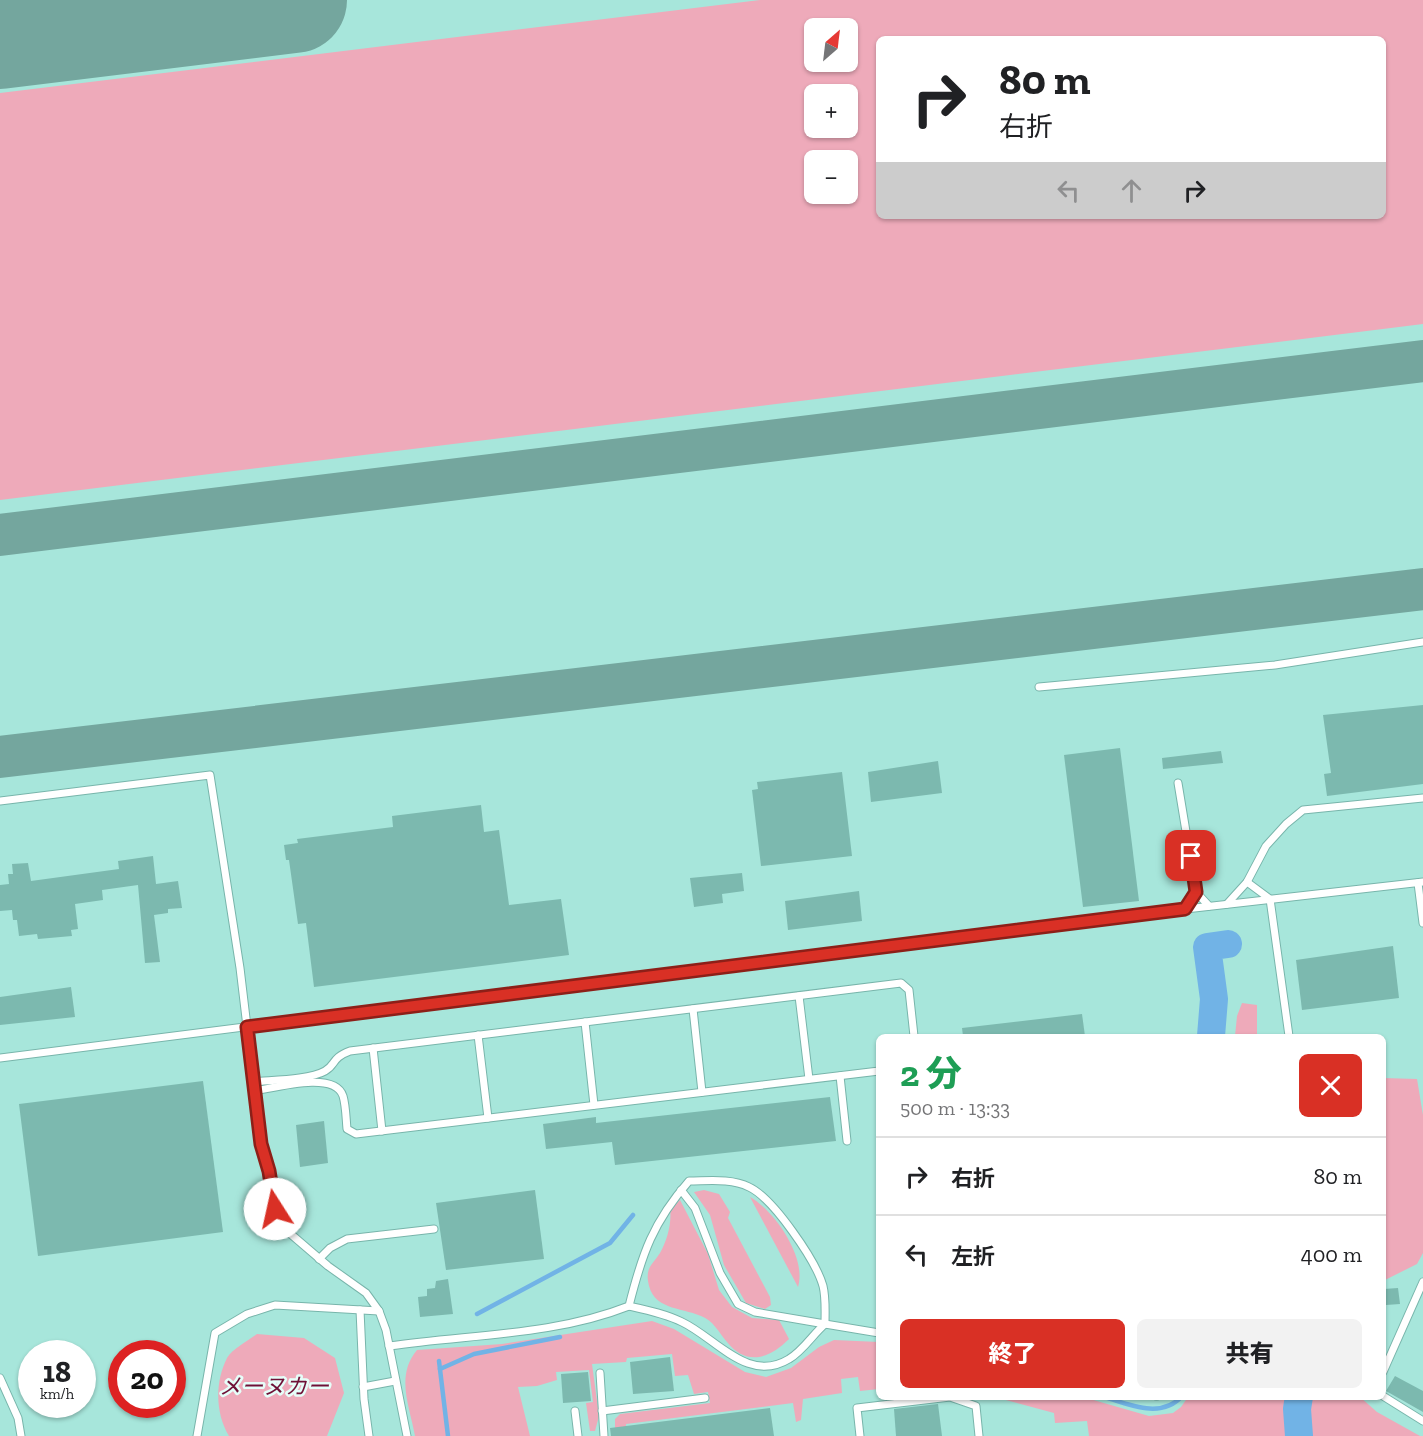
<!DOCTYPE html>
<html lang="ja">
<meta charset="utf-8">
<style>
body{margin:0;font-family:"Zilla Slab","Noto Sans JP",serif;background:#f2f2f2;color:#202124;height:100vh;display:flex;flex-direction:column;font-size:22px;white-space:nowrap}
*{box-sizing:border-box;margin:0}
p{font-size:20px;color:#757577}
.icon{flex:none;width:33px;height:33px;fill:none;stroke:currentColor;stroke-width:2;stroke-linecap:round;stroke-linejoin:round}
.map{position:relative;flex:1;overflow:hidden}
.side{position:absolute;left:876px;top:1034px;width:510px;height:366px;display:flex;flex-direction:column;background:#fff;border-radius:9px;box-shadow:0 2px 4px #0004}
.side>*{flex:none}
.guide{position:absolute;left:876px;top:36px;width:510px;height:183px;border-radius:9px;box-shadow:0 2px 4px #0004;background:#fff;color:#202124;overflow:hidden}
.needle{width:39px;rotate:28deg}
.controls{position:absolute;left:804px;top:18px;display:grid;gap:12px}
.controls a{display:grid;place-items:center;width:54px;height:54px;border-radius:9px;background:#fff;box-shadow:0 2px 4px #0004;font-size:30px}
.speed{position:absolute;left:18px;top:1340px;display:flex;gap:12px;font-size:30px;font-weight:700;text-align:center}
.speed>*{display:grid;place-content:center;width:78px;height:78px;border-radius:50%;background:#fff;box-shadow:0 2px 4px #0004;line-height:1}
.speed small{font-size:15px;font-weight:400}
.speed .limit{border:9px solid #d22;background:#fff;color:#111}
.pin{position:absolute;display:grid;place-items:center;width:51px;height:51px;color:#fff;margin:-26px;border-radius:12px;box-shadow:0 3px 9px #0006}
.me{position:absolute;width:66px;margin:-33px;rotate:350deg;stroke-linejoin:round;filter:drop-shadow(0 0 4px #0008)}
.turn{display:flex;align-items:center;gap:21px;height:126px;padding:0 24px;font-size:27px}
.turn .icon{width:78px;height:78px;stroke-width:2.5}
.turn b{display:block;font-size:42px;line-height:51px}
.lanes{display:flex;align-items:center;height:57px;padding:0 24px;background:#0003;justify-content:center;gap:30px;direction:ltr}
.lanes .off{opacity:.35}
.round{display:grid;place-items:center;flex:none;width:63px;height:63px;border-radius:9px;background:#f2f2f2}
.head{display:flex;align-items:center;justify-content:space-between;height:102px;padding:0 24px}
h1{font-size:36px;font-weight:800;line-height:45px;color:#1e9e55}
.action{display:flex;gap:12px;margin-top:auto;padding:12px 24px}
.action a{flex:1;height:69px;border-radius:9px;background:#d93025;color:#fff;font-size:24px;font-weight:800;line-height:69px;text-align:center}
.action a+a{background:#f2f2f2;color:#202124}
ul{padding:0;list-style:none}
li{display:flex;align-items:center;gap:18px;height:78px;padding:0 24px;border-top:2px solid #e0e0e0}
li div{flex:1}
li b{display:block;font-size:22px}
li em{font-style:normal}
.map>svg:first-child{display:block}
.green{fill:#eeaaba;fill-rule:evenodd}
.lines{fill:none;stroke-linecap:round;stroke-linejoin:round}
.stream{stroke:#71b3e6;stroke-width:4.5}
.river{stroke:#71b3e6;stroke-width:28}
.taxiway{stroke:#74a69e;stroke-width:42}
.runway{stroke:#74a69e;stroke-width:106}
.building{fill:#7cb9af}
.service-casing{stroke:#78b5ab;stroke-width:9}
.service{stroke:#fff;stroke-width:7}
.route-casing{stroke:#8d1f18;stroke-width:15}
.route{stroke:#d93025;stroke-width:10}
.labels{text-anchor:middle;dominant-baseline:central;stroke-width:5;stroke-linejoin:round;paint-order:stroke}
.park-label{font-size:22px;font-style:italic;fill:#6f1036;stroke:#e6fef9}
</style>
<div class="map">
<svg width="1423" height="1436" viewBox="0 0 1423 1436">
<rect width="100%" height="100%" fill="#a7e6db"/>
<g class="green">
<path d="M760 0H1423V324L0 500V93ZM848 28V62H814V28ZM879 39H1383V216H879ZM848 94V128H814V94ZM848 160V194H814V160Z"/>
<path d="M1242 1003 1257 1005V1036H1235L1237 1016Z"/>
<path d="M1383 1078 1417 1079 1423 1115V1253L1417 1264 1383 1281Z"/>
<path d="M704 1190 719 1194 730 1212 728 1218 770 1297 771 1305 765 1309 746 1303 724 1265 710 1215 694 1192Z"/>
<path d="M750 1197C775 1211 807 1258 798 1287Z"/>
<path d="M680 1200 708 1254 719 1290 732 1307 752 1318 779 1320 789 1339C770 1358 747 1367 727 1342 719 1333 713 1320 701 1316 680 1307 652 1310 648 1281 646 1267 653 1264 660 1253 667 1241 672 1223 670 1209Z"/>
<path d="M652 1321 674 1329 745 1372 766 1377 791 1368 819 1347 834 1340 879 1342V1389L860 1391 858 1377 841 1379 842 1393 803 1399 801 1420 796 1422 793 1403 626 1424 627 1435 615 1428V1419L620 1414 710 1403 708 1392 694 1394 688 1375 675 1376 672 1354 627 1358 626 1362 592 1364 599 1416 595 1431H590L586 1403 593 1402 589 1370 556 1372 557 1380 537 1386 518 1387 530 1436H415C410 1407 395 1376 417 1350L502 1344Z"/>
<path d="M257 1334 304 1338 335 1358 344 1393 327 1436H229C215 1413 215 1382 227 1358 232 1349 249 1340 257 1334Z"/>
<path d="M976 1397H1083L1149 1416 1173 1413 1181 1407 1188 1397H1360L1377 1412 1420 1436H1089L1087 1421 1055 1423 1054 1413 1002 1399Z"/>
</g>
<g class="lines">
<g class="stream">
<path d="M477 1314 610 1243 633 1215"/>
<path d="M439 1361 448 1436"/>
<path d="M440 1369 474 1354 560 1337"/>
<path d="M1102 1396C1128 1404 1161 1420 1182 1396"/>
</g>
<g class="river">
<path d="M1211 1036 1214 999 1207 947 1228 944"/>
<path d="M1299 1396 1297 1409 1299 1436"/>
</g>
<g class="taxiway">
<path d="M0 535 1423 361"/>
<path d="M0 757 1423 589"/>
</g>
<path class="runway" d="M0 36 294 0"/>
</g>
<g class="building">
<path d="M1423 705V784L1327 796 1324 774 1331 773 1323 715Z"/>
<path d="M1120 748 1139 901 1083 907 1064 755Z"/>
<path d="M1221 751 1223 763 1163 769 1162 758Z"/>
<path d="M938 761 942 793 871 802 868 772Z"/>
<path d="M842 772 852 856 761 866 752 790 758 789 757 782Z"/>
<path d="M481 805 484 832 499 830 509 905 561 899 569 955 314 987 306 923 298 924 289 860H286L284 845 298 843 297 839 393 827 392 816Z"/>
<path d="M153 856 156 884 178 881 182 908 168 909V913L154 915 160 962 145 963 138 885 102 890 103 900 75 904 78 929 71 930 72 936 38 939 37 934 19 936 17 920H13L12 910 0 911V885L9 884 8 874H13L12 864 28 863 31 881 119 869 118 861Z"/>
<path d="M742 873 744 891 722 894 723 903 694 907 690 878Z"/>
<path d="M859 891 862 921 788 930 785 901Z"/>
<path d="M1393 946 1399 998 1302 1010 1296 960Z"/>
<path d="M71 987 75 1017 0 1025V997Z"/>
<path d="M1082 1014 1085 1036H963L962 1028Z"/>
<path d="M203 1081 223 1232 38 1256 19 1104Z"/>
<path d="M830 1097 836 1141 615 1165 612 1142 546 1149 543 1124 596 1117V1123Z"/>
<path d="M324 1121 328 1163 300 1167 296 1125Z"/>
<path d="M535 1190 544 1259 446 1270 436 1203Z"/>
<path d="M448 1279 453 1314 420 1317 418 1297 427 1296V1289L435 1288 436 1281Z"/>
<path d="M1398 1288 1400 1304 1386 1305 1384 1289Z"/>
<path d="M670 1357 674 1391 633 1394 630 1362Z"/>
<path d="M588 1372 591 1401 563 1403 561 1374Z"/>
<path d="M1395 1376 1423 1391V1412L1386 1391Z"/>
<path d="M938 1404 942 1436H896L894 1409Z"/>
<path d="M770 1408 774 1436H611L610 1428Z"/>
</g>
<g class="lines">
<g class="service-casing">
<g id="service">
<path d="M1039 687 1275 665 1423 642"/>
<path d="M1178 783 1196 892 1185 909"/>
<path d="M0 801 210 775 240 968 261 1144 279 1224 328 1266 366 1293 379 1311 386 1330 407 1436"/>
<path d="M1247 882 1270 899 1289 1036"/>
<path d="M1418 883 1423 923"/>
<path d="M1196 892 1209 906"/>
<path d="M1227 904 1247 882 1266 846 1286 824 1303 810 1423 798"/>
<path d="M799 996 809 1079"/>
<path d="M693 1009 702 1092"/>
<path d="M585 1022 594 1105"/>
<path d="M478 1035 488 1118"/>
<path d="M373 1048 382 1131"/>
<path d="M0 1058 1080 921 1423 882"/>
<path d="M840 1076 847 1141"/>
<path d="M253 1082C272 1080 309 1080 325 1071 336 1065 331 1058 350 1051L901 983 909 990 914 1036"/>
<path d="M255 1091C274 1088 335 1070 343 1096 346 1106 346 1119 347 1129L356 1134 879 1071"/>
<path d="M681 1190 695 1208 720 1273 738 1304 755 1312 825 1324"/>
<path d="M319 1259 330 1248 347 1239 434 1229"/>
<path d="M629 1306C647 1310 666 1314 682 1322 716 1338 748 1384 789 1359 803 1351 813 1334 825 1324"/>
<path d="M360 1310 364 1399 369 1436"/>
<path d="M389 1346C470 1334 553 1336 629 1306 642 1254 653 1222 689 1181 708 1181 731 1178 749 1187 773 1198 816 1261 823 1286 826 1298 825 1312 825 1324L879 1333"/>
<path d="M1383 1372 1423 1282"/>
<path d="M600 1373 604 1436"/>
<path d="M0 1378 18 1418 21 1436"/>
<path d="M363 1387 395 1381"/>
<path d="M1156 1396H1157"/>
<path d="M1383 1396 1423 1421"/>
<path d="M575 1411 578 1436"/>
<path d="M602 1411 705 1398"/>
<path d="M197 1436 215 1333 247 1314 275 1305 379 1311"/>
<path d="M860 1436 857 1408 950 1397 976 1406 979 1436"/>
</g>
</g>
<use href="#service" class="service"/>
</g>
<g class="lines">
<g class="route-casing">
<path id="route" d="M275 1209 269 1171 261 1144 247 1027 1185 909 1196 892 1191 856"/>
</g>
<use href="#route" class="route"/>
</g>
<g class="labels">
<g class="park-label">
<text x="274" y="1386">メーヌカー</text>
</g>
</g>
</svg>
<div class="controls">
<a><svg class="needle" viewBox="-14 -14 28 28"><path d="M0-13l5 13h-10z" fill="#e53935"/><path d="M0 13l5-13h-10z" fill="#757577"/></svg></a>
<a>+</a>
<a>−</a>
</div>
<div class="speed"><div>18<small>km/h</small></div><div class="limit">20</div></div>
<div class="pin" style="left:1191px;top:856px;background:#d93025"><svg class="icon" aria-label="arrive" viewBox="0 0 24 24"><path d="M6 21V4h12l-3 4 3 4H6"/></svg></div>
<svg class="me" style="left:275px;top:1209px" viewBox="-20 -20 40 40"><circle r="19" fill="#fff"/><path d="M0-13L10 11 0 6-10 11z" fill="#d93025"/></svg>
<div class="guide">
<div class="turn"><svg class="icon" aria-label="right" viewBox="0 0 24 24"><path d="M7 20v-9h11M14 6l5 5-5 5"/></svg><div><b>80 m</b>右折</div></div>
<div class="lanes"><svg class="icon off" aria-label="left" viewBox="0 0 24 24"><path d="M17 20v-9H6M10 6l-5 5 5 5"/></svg><svg class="icon off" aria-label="ahead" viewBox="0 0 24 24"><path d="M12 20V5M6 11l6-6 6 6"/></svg><svg class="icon" aria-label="right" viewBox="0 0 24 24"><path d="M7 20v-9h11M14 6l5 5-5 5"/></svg></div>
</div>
<section class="side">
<div class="head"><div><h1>2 分</h1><p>500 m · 13:33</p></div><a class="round" style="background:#d93025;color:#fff"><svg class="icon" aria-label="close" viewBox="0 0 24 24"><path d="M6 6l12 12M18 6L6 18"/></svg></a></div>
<ul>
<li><svg class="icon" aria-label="right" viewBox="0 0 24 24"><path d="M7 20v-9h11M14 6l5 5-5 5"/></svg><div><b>右折</b></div><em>80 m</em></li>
<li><svg class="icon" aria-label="left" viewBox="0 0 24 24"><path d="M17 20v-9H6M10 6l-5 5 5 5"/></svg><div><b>左折</b></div><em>400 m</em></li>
</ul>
<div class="action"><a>終了</a><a>共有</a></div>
</section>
</div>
